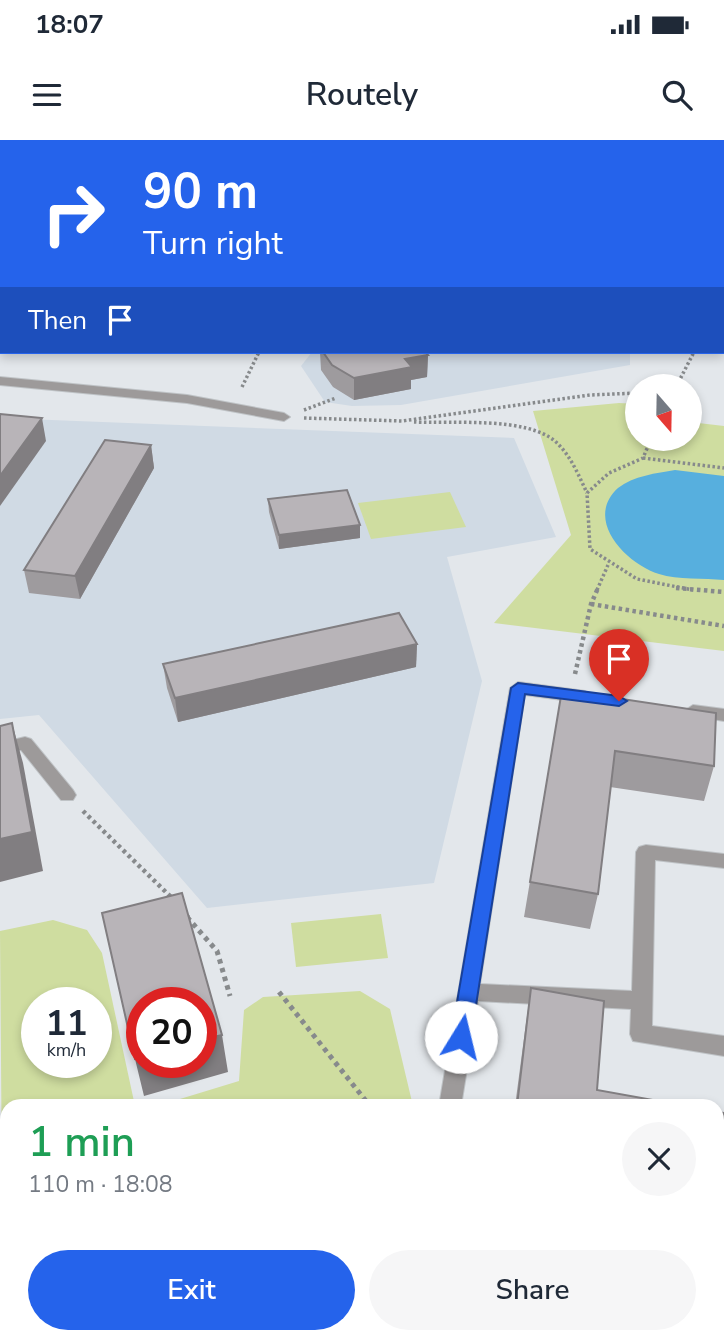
<!DOCTYPE html>
<meta charset="utf-8">
<style>
body{margin:0;font-family:"Nunito Sans",sans-serif;background:#f6f6f7;color:#1f2937;height:100vh;display:flex;flex-direction:column;font-size:26px;white-space:nowrap}
*{box-sizing:border-box;margin:0}
p{font-size:23px;color:#747a83}
.icon{flex:none;width:38px;height:38px;fill:none;stroke:currentColor;stroke-width:2;stroke-linecap:round;stroke-linejoin:round}
.map{position:relative;flex:1;overflow:hidden}
.details{position:absolute;left:0px;top:959px;width:724px;height:245px;display:flex;flex-direction:column;background:#fff;border-radius:21px 21px 0 0;box-shadow:0 4px 10px #0003}
.details>*{flex:none}
.banner{position:absolute;left:0px;top:0px;width:724px;height:214px;box-shadow:0 4px 10px #0003;background:#2563eb;color:#fff;overflow:hidden}
.needle{width:46px;rotate:160deg}
.buttons{position:absolute;left:625px;top:234px;display:grid;gap:14px}
.buttons a{display:grid;place-items:center;width:77px;height:77px;border-radius:50%;background:#fff;box-shadow:0 4px 10px #0003;font-size:35px}
.speed{position:absolute;left:21px;top:847px;display:flex;gap:14px;font-size:35px;font-weight:700;text-align:center}
.speed>*{display:grid;place-content:center;width:91px;height:91px;border-radius:50%;background:#fff;box-shadow:0 4px 10px #0003;line-height:1}
.speed small{font-size:18px;font-weight:400}
.speed .limit{border:10px solid #d22;background:#fff;color:#111}
.pin{position:absolute;display:grid;place-items:center;width:60px;height:60px;color:#fff;margin:-72px -30px;border-radius:50% 50% 50% 0;rotate:-45deg;box-shadow:0 0 7px #0007}
.pin .icon{rotate:45deg}
.me{position:absolute;width:77px;margin:-38px;rotate:9deg;stroke-linejoin:round;filter:drop-shadow(0 0 5px #0008)}
.turn{display:flex;align-items:center;gap:24px;height:147px;padding:0 28px;font-size:32px}
.turn .icon{width:91px;height:91px;stroke-width:2.5}
.turn b{display:block;font-size:49px;line-height:60px}
.then{display:flex;align-items:center;height:66px;padding:0 28px;background:#0003;gap:14px;font-size:26px}
.round{display:grid;place-items:center;flex:none;width:74px;height:74px;border-radius:37px;background:#f6f6f7}
.summary{display:flex;align-items:center;justify-content:space-between;height:119px;padding:0 28px}
h1{font-size:42px;font-weight:600;line-height:52px;color:#1e9e55}
.primary-button{display:flex;gap:14px;margin-top:auto;padding:14px 28px}
.primary-button a{flex:1;height:80px;border-radius:42px;background:#2563eb;color:#fff;font-size:28px;font-weight:600;line-height:80px;text-align:center}
.primary-button a+a{background:#f6f6f7;color:#1f2937}
.status{display:flex;justify-content:space-between;align-items:center;height:49px;padding:0 35px;background:#fff;direction:ltr}
.status svg{height:19px;fill:currentColor}
header{display:flex;justify-content:space-between;align-items:center;height:91px;padding:0 28px;background:#fff;font-size:32px;font-weight:600}
.map>svg:first-child{display:block}
.built{fill:#d0dae4}
.green{fill:#cfdda0;fill-rule:evenodd}
.water{fill:#57afde}
.lines{fill:none;stroke-linecap:round;stroke-linejoin:round}
.minor-casing{stroke:#bfc3c6;stroke-width:2}
.major-casing{stroke:#bfc3c6;stroke-width:2}
.path-far2{stroke:#878a8c;stroke-width:3.5;stroke-dasharray:2.5 2.5;stroke-linecap:butt}
.path-far1{stroke:#878a8c;stroke-width:4.5;stroke-dasharray:3.5 3.5;stroke-linecap:butt}
.path{stroke:#878a8c;stroke-width:5;stroke-dasharray:4.5 4.5;stroke-linecap:butt}
.minor{fill:#9d9a9a;fill-rule:evenodd}
.major{fill:#605c5c;fill-rule:evenodd}
.tram{stroke:#545758;stroke-width:2.5}
.wall{fill:#9e9b9e}
.shaded-wall{fill:#817e81}
.building{fill:#b8b4b8;stroke:#817e81;stroke-width:2}
.route{fill:#2563eb;stroke:#184099;stroke-width:2}
</style>
<div class="status"><b>18:07</b><svg viewBox="0 0 49 12"><path d="M0 12V9h3v3zM5 12V6h3v6zM10 12V3h3v9zM15 12V0h3v12zM26 1h20v11H26zM47 4h2v5h-2z"/></svg></div>
<header><svg class="icon" aria-label="menu" viewBox="0 0 24 24"><path d="M4 6h16M4 12h16M4 18h16"/></svg>Routely<svg class="icon" aria-label="search" viewBox="0 0 24 24"><circle cx="10" cy="10" r="6"/><path d="M15 15l6 6"/></svg></header>
<div class="map">
<svg width="724" height="1204" viewBox="0 0 724 1204">
<rect width="100%" height="100%" fill="#e3e7eb"/>
<g class="built">
<path d="M312 212H630V225L401 265 352 266 325 262 301 226Z"/>
<path d="M0 278 514 298 556 397 447 417 482 541 434 743 207 768 39 575 0 579Z"/>
</g>
<g class="green">
<path d="M619 263 637 264V299H690V282L724 286V511L494 483 571 395 533 271Z"/>
<path d="M450 352 466 387 371 399 358 363Z"/>
<path d="M381 774 388 818 296 827 291 783Z"/>
<path d="M53 780 87 790 102 813 135 966H7V1046H2L0 791ZM37 863H96V922H37Z"/>
<path d="M360 851 390 869 413 966H157L239 941 244 870 263 857Z"/>
</g>
<path class="water" d="M675 330 724 336V440C704 438 678 440 659 434 627 424 583 380 618 348 633 336 657 333 675 330Z"/>
<g class="lines">
<g class="minor-casing">
<g id="minor">
<path d="M29 0H39L28 2Z"/>
<path d="M346 0H356L346 2Z"/>
<path d="M619 0H629V2H620Z"/>
<path d="M2 28V34L0 35V29Z"/>
<rect x="723" y="82" width="1" height="6"/>
<rect x="0" y="92" width="2" height="6"/>
<rect x="0" y="154" width="2" height="7"/>
<path d="M0 237 187 255 284 273 290 277 284 281 187 263 0 245Z"/>
<path d="M518 542 585 551 593 557 585 563 525 555 480 844 632 851 636 712 639 707 646 705 724 714V728L655 720 652 886 724 896V916L633 901 630 894 631 869 478 861 461 966H439L510 548Z"/>
<path d="M693 565 724 569V581L687 575 684 571Z"/>
<path d="M25 597 31 599 73 650 76 655 73 660H61L21 610 0 615V603Z"/>
<path d="M0 1046 7 1048V1070L0 1068Z"/>
<path d="M7 1097V1121L0 1124V1100Z"/>
<path d="M7 1171V1197L0 1198V1172Z"/>
<path d="M718 1188 724 1189V1204H690L687 1197H718Z"/>
<path d="M62 1197H116L119 1204H65Z"/>
<path d="M132 1197H159L162 1204H135Z"/>
</g>
</g>
<g class="major-casing">
<g id="major">
<path d="M374 0H406L407 2H376Z"/>
<path d="M518 0H550L551 2H520Z"/>
<rect x="723" y="23" width="1" height="6"/>
</g>
</g>
<g class="path-far2">
<path d="M242 247 259 212"/>
<path d="M676 247 694 212"/>
<path d="M304 270 336 258"/>
<path d="M304 278 402 281 590 255 637 253"/>
<path d="M414 282C452 284 527 276 556 302 571 316 579 336 587 353"/>
<path d="M651 299 643 318 609 333 587 353 590 409 637 439 693 450"/>
<path d="M643 318 724 328"/>
<path d="M597 450 608 425"/>
</g>
<g class="path-far1">
<path d="M676 448 724 452"/>
<path d="M591 464 724 486"/>
<path d="M575 534 591 464 598 448"/>
<path d="M83 671 174 760"/>
<path d="M186 775 189 778"/>
</g>
<g class="path">
<path d="M187 777 217 811 230 856"/>
<path d="M279 852 370 966"/>
</g>
<use href="#minor" class="minor"/>
<use href="#major" class="major"/>
<g class="tram">
<path d="M197 1197 267 1204"/>
<path d="M472 1197 504 1204"/>
<path d="M37 1204 54 1197"/>
<path d="M145 1204 183 1197"/>
</g>
</g>
<g class="wall">
<path d="M320 212H425L428 215 427 237 411 240V249L354 260 333 247 321 230Z"/>
<path d="M151 305 154 328 80 459 29 453 24 430Z"/>
<path d="M268 359 360 385V398L279 409 269 372Z"/>
<path d="M417 504 416 527 178 582 167 548 163 524Z"/>
<path d="M562 550 714 626 704 661 610 647 598 754 590 789 524 777Z"/>
<path d="M531 848 597 950 686 966H515L526 883Z"/>
<path d="M718 972 724 973V1090L718 1088Z"/>
</g>
<g class="shaded-wall">
<path d="M428 215 427 237 411 240V249L354 260V238L405 219Z"/>
<path d="M42 278 46 301 0 366V336Z"/>
<path d="M151 305 154 328 80 459 75 436Z"/>
<path d="M360 385V398L279 409V395Z"/>
<path d="M417 504 416 527 178 582 175 558Z"/>
<path d="M12 583 23 623 43 731 0 742V699Z"/>
<path d="M222 895 228 932 144 956 135 919 142 917V922H201V900Z"/>
</g>
<g class="building">
<path d="M65 0H246L269 2H63Z"/>
<path d="M323 212H425L428 215 405 219 412 227 354 238 332 225Z"/>
<path d="M0 274 42 278 0 336Z"/>
<path d="M105 300 151 305 75 436 24 430Z"/>
<path d="M347 350 360 385 279 395 268 359Z"/>
<path d="M399 473 417 504 175 558 163 524Z"/>
<path d="M562 550 716 573 714 626 615 611 598 754 530 742Z"/>
<path d="M12 583 32 692 0 699V586Z"/>
<path d="M182 753 222 895 201 900V863H142V917L135 919 102 773Z"/>
<path d="M531 848 604 861 597 950 686 966H517Z"/>
<path d="M718 972 724 973V1056L718 1055Z"/>
</g>
<path class="route" d="M518 543 619 556 627 561 619 566 525 554 471 897 468 903 461 906 454 903 451 897 511 548Z"/>
</svg>
<div class="buttons">
<a><svg class="needle" viewBox="-14 -14 28 28"><path d="M0-13l5 13h-10z" fill="#e53935"/><path d="M0 13l5-13h-10z" fill="#747a83"/></svg></a>
</div>
<div class="speed"><div>11<small>km/h</small></div><div class="limit">20</div></div>
<div class="pin" style="left:619px;top:561px;background:#d93025"><svg class="icon" aria-label="arrive" viewBox="0 0 24 24"><path d="M6 21V4h12l-3 4 3 4H6"/></svg></div>
<svg class="me" style="left:461px;top:897px" viewBox="-20 -20 40 40"><circle r="19" fill="#fff"/><path d="M0-13L10 11 0 6-10 11z" fill="#2563eb"/></svg>
<div class="banner">
<div class="turn"><svg class="icon" aria-label="right" viewBox="0 0 24 24"><path d="M7 20v-9h11M14 6l5 5-5 5"/></svg><div><b>90 m</b>Turn right</div></div>
<div class="then">Then<svg class="icon" aria-label="arrive" viewBox="0 0 24 24"><path d="M6 21V4h12l-3 4 3 4H6"/></svg></div>
</div>
<section class="details">
<div class="summary"><div><h1>1 min</h1><p>110 m · 18:08</p></div><a class="round"><svg class="icon" aria-label="close" viewBox="0 0 24 24"><path d="M6 6l12 12M18 6L6 18"/></svg></a></div>
<div class="primary-button"><a>Exit</a><a>Share</a></div>
</section>
</div>
